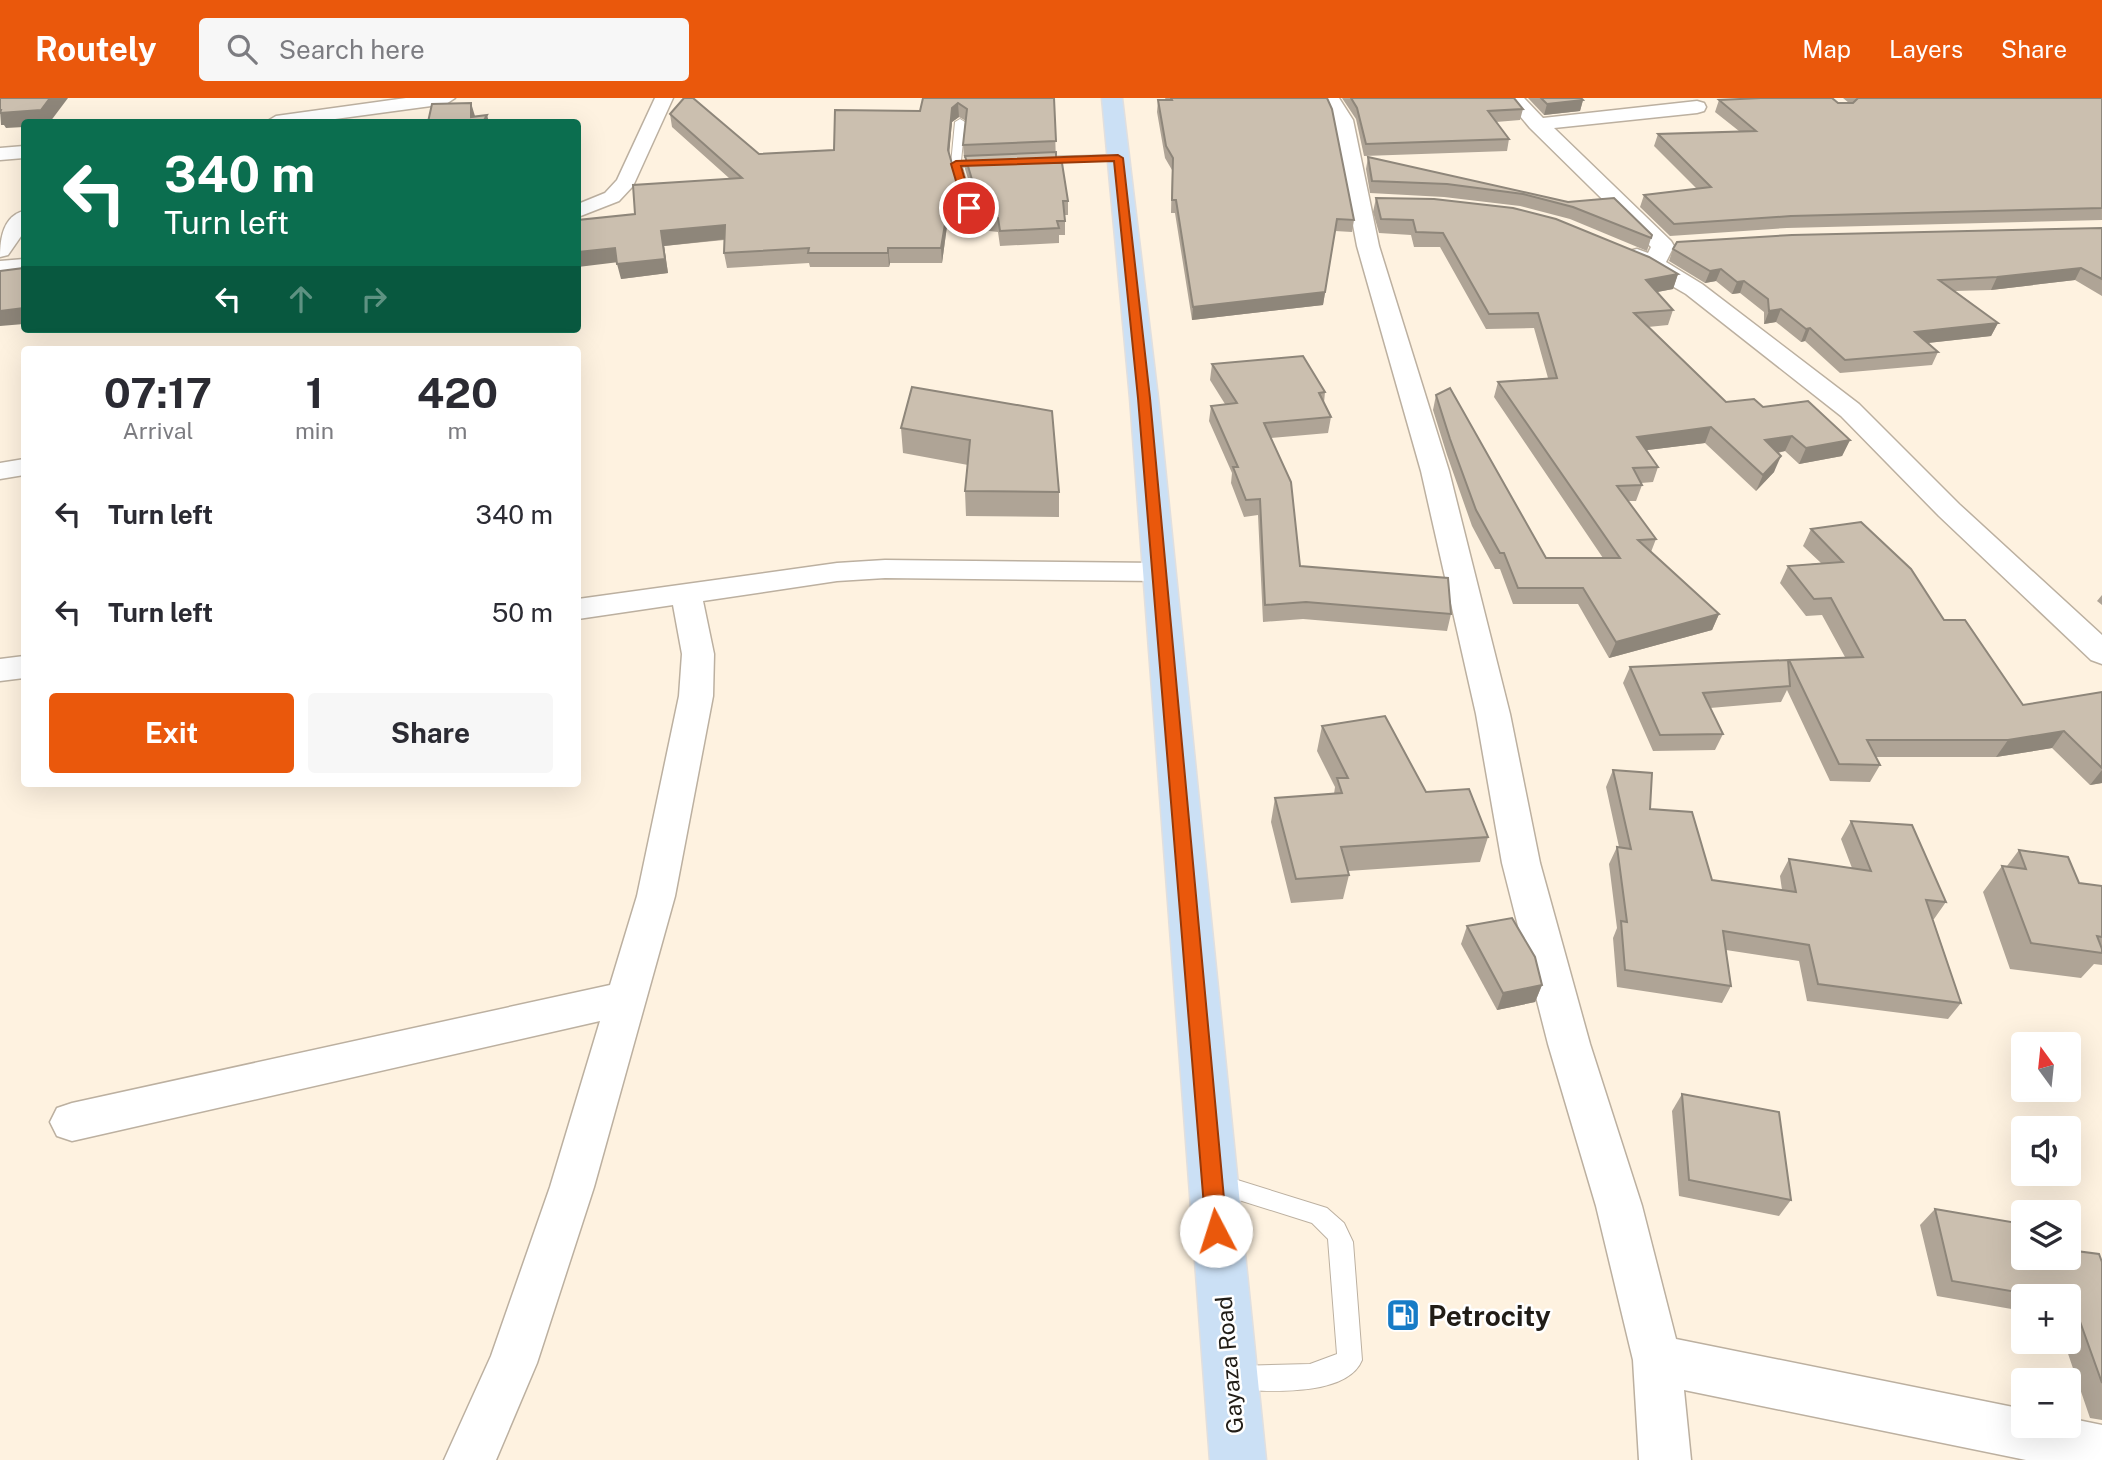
<!DOCTYPE html>
<meta charset="utf-8">
<style>
body{margin:0;font-family:"Public Sans",sans-serif;background:#f7f7f7;color:#2b2b33;height:100vh;display:flex;flex-direction:column;font-size:26px;white-space:nowrap}
*{box-sizing:border-box;margin:0}
p{font-size:23px;color:#7c7c81}
.icon{flex:none;width:38px;height:38px;fill:none;stroke:currentColor;stroke-width:2;stroke-linecap:round;stroke-linejoin:round}
.map{position:relative;flex:1;overflow:hidden}
.panel{position:absolute;left:21px;top:248px;width:560px;height:441px;display:flex;flex-direction:column;background:#fff;border-radius:7px;box-shadow:0 7px 28px #0002}
.panel>*{flex:none}
.hud{position:absolute;left:21px;top:21px;width:560px;height:214px;border-radius:7px;box-shadow:0 7px 28px #0002;background:#0b6e4f;color:#fff;overflow:hidden}
.needle{width:46px;rotate:345deg}
.controls{position:absolute;left:2011px;top:934px;display:grid;gap:14px}
.controls a{display:grid;place-items:center;width:70px;height:70px;border-radius:7px;background:#fff;box-shadow:0 7px 28px #0002;font-size:35px}
.pin{position:absolute;display:grid;place-items:center;width:60px;height:60px;color:#fff;margin:-30px;border:4px solid #fff;border-radius:50%;box-shadow:0 2px 7px #0007}
.me{position:absolute;width:77px;margin:-38px;rotate:355deg;stroke-linejoin:round;filter:drop-shadow(0 0 5px #0008)}
.turn{display:flex;align-items:center;gap:24px;height:147px;padding:0 28px;font-size:32px}
.turn .icon{width:91px;height:91px;stroke-width:2.5}
.turn b{display:block;font-size:49px;line-height:60px}
.lanes{display:flex;align-items:center;height:66px;padding:0 28px;background:#0003;justify-content:center;gap:35px;direction:ltr}
.lanes .off{opacity:.35}
.eta{display:flex;justify-content:space-evenly;align-items:center;height:119px;text-align:center}
.eta b{font-size:42px;font-weight:700;line-height:49px}
.primary-button{display:flex;gap:14px;margin-top:auto;padding:14px 28px}
.primary-button a{flex:1;height:80px;border-radius:7px;background:#ea580c;color:#fff;font-size:28px;font-weight:700;line-height:80px;text-align:center}
.primary-button a+a{background:#f7f7f7;color:#2b2b33}
ul{padding:0;list-style:none}
li{display:flex;align-items:center;gap:21px;height:98px;padding:0 28px}
li div{flex:1}
li b{display:block;font-size:26px}
li em{font-style:normal}
header{display:flex;align-items:center;gap:42px;box-sizing:border-box;height:98px;padding:0 35px;background:#ea580c;color:#fff}
header strong{font-size:33px}
nav{display:flex;gap:38px;margin-inline-start:auto;font-size:24px}
.search{width:490px;height:63px;background:#f7f7f7;display:flex;align-items:center;gap:18px;box-sizing:border-box;padding:0 24px;border-radius:7px;color:#7c7c81;font-size:26px}
.map>svg:first-child{display:block}
.lines{fill:none;stroke-linecap:round;stroke-linejoin:round}
.lane-casing{stroke:#bcb0a0;stroke-width:2}
.street-casing{stroke:#bcb0a0;stroke-width:3}
.primary-casing{stroke:#e0dfdf;stroke-width:3}
.lane{fill:#fff;fill-rule:evenodd}
.street{fill:#fff;fill-rule:evenodd}
.primary{fill:#cbe0f5;fill-rule:evenodd}
.wall{fill:#afa496;fill-rule:evenodd}
.shaded-wall{fill:#8e867a}
.building{fill:#cbbfaf;stroke:#8e867a;stroke-width:2}
.route{fill:#ea580c;stroke:#983908;stroke-width:2}
.labels{text-anchor:middle;dominant-baseline:central;stroke-width:5;stroke-linejoin:round;paint-order:stroke}
.street-label{font-size:23px;fill:#211d17;stroke:#fff}
.near-poi-label{font-size:28px;font-weight:bold;fill:#211d17;stroke:#fff;text-anchor:start}
</style>
<header>
<strong>Routely</strong>
<div class="search"><svg class="icon" aria-label="search" viewBox="0 0 24 24"><circle cx="10" cy="10" r="6"/><path d="M15 15l6 6"/></svg>Search here</div>
<nav><a>Map</a><a>Layers</a><a>Share</a></nav>
</header>
<div class="map">
<svg width="2102" height="1362" viewBox="0 0 2102 1362">
<rect width="100%" height="100%" fill="#fef2e0"/>
<g class="lines">
<g class="lane-casing">
<g id="lane">
<path d="M960 21 965 24 961 63 989 61 994 64 989 67 962 69 974 110 969 113 964 110 951 66 955 24Z"/>
<path d="M1118 57 1122 58V62L1034 65 1029 62 1034 59Z"/>
<path d="M1215 1075 1327 1110 1344 1125 1353 1144 1362 1262C1347 1299 1269 1293 1236 1292L1227 1289 1224 1280 1227 1271 1236 1268 1310 1266 1337 1256 1328 1141 1312 1125 1207 1092 1204 1085 1207 1078Z"/>
</g>
</g>
<g class="street-casing">
<g id="street">
<path d="M406 0H455L446 6 313 24H266L276 18Z"/>
<path d="M655 0H673L633 88 619 103 578 119V106L605 95 617 82Z"/>
<path d="M1321 0H1339L1353 22 1379 148 1449 373 1510 616 1540 765 1590 946 1642 1108 1676 1241 2023 1311V1328H2068V1320L2102 1327V1362H2026L1684 1292 1691 1362H1639L1633 1262 1596 1108 1548 946 1502 765 1476 616 1421 373 1357 148 1333 22Z"/>
<path d="M1505 0H1524L1543 20 1697 3 1704 5 1706 9 1704 13 1697 15 1554 30 1671 143 1674 148 1666 164 1702 186 1859 306 1959 406 2102 537V566L2091 562 1939 418 1841 318 1686 196 1629 163 1626 158 1629 153 1637 151 1648 155 1651 149 1530 30Z"/>
<path d="M24 48V60L0 62V50Z"/>
<path d="M24 113V134L8 157 0 159C0 141 3 118 24 113Z"/>
<path d="M24 161V175L0 177V163Z"/>
<path d="M24 361V377L0 381V365Z"/>
<path d="M885 462 1159 465 1170 467 1174 474 1170 481 1159 483 885 480 837 483 703 503 714 556 713 598 675 798 594 1089 537 1265 496 1362H444L491 1258 550 1089 600 923 72 1043 57 1038 50 1024 57 1010 72 1005 610 887 637 798 679 598 682 556 673 507 578 521V501L837 465Z"/>
<path d="M24 558V580L0 583V561Z"/>
</g>
</g>
<g class="primary-casing">
<path id="primary" d="M1102 0H1122L1158 300 1266 1362H1210L1130 300Z"/>
</g>
<use href="#lane" class="lane"/>
<use href="#street" class="street"/>
<use href="#primary" class="primary"/>
</g>
<g class="wall">
<path d="M923 0H1054L1056 65 1068 103V117H1065V137H1059V145L1000 148 998 134 947 128 942 165H890L889 169H810L809 165 727 170 724 155V142L664 148 668 175 621 181 635 116 729 80 672 29 670 16 759 56 834 52 920 13ZM959 19 966 23 963 47 964 60H965V71L973 97 967 101 961 97 949 57 952 24Z"/>
<path d="M1165 0H1327L1354 122 1352 134 1335 133 1323 207 1192 222 1175 115H1171L1172 72 1165 60 1157 14 1158 2H1166Z"/>
<path d="M1342 0H1514L1523 11 1520 22 1496 24 1509 41 1507 53 1364 58 1356 21Z"/>
<path d="M1528 0H1581L1583 2 1580 13 1544 17Z"/>
<path d="M1843 0H2102V122L1787 130 1670 138 1640 109 1644 97 1697 91 1654 48 1658 36 1739 33 1715 14 1719 2 1849 5Z"/>
<path d="M1368 59 1568 104 1652 137 1647 153 1570 121 1520 108 1444 99 1370 95 1366 71Z"/>
<path d="M1376 100 1678 176 1673 191 1657 194 1673 212 1668 227 1648 229 1726 304 1763 309 1850 342 1842 358 1799 366 1785 353 1778 355 1774 374 1756 393 1705 345 1647 352 1658 369 1653 384 1641 385 1642 387 1636 403H1628L1656 441 1651 454 1719 516 1712 532 1609 560 1578 506H1513L1500 471H1495L1472 428 1447 357 1433 312 1436 297 1546 460H1603L1494 299 1498 284 1548 280 1534 230 1486 231 1440 149H1414L1411 137 1379 135 1373 114Z"/>
<path d="M2102 130V198L2075 182 1991 192 1955 193 1998 225 1991 238 1928 245 1938 254 1932 267 1840 275 1805 243 1801 244 1776 224 1764 226V214L1740 195 1732 196 1716 183 1705 185 1669 163 1673 151Z"/>
<path d="M1212 266 1325 294 1324 305 1331 319 1328 335 1271 340 1300 468 1451 516 1447 533 1303 521 1263 524 1258 417 1244 419 1231 385 1232 375 1209 323 1211 308 1225 306 1210 282Z"/>
<path d="M912 289 1059 394V419L966 418 965 393 968 367 903 355 901 330Z"/>
<path d="M1811 431 1944 522 2023 607 2102 594V685L2090 687 2052 650 1996 659H1876L1880 667 1870 684 1830 683 1787 592 1781 604 1710 610 1723 636 1715 652 1653 653 1623 585 1630 569 1788 564 1789 562 1845 559 1822 517 1806 518 1780 485 1788 468 1821 465 1803 448Z"/>
<path d="M2102 497V507L2097 503Z"/>
<path d="M1322 628 1426 694 1488 739 1480 764 1348 773 1349 777 1343 801 1291 805 1271 724 1275 700 1334 696 1335 689 1317 653Z"/>
<path d="M1613 672 1650 711 1712 782 1782 792 1780 778 1789 761 1852 770 1841 741 1851 723 1946 804 1934 821H1933L1961 905 1948 921 1807 903 1799 863 1726 852 1731 888 1722 905 1617 889 1613 840 1617 830 1609 766 1617 749H1619L1606 689Z"/>
<path d="M2019 752 2079 785 2102 788V867L2094 866 2081 880 2010 871 1983 794 2002 768H2007Z"/>
<path d="M1467 828 1542 887 1535 904 1497 912 1461 846Z"/>
<path d="M1682 996 1791 1102 1779 1118 1679 1098 1672 1013Z"/>
<path d="M1935 1111 2023 1160 2102 1164V1322L2090 1320 2064 1244H2068V1199H2023V1213L1937 1198 1920 1127Z"/>
</g>
<g class="shaded-wall">
<path d="M50 0H68L50 24H24V29L6 30 4 27H1L0 12Z"/>
<path d="M1583 2 1580 13 1544 17 1547 6Z"/>
<path d="M471 5 475 18V24L471 19Z"/>
<path d="M958 5 959 19 952 24 948 66V52L952 10Z"/>
<path d="M487 17 489 24H483Z"/>
<path d="M947 114V128L942 165 941 150Z"/>
<path d="M1337 121 1323 207 1192 222 1193 209Z"/>
<path d="M725 127 727 141 664 148 668 175 621 181 617 166 661 133Z"/>
<path d="M615 150 619 164 578 169V154Z"/>
<path d="M888 150 890 165 889 169 888 155Z"/>
<path d="M2081 170 2075 182 1991 192 1997 179Z"/>
<path d="M1721 171 1716 183 1705 185 1710 173Z"/>
<path d="M1678 176 1673 191 1642 197 1646 182Z"/>
<path d="M1744 183 1740 195 1732 196 1737 184Z"/>
<path d="M24 210V226L0 228V213Z"/>
<path d="M1781 211 1776 224 1764 226 1769 213Z"/>
<path d="M1998 225 1991 238 1909 247 1915 234Z"/>
<path d="M1810 230 1805 243 1801 244 1806 231Z"/>
<path d="M1711 329 1705 345 1631 354 1637 339Z"/>
<path d="M1792 338 1785 353 1759 358 1765 342Z"/>
<path d="M1850 342 1842 358 1799 366 1806 350Z"/>
<path d="M1781 358 1774 374 1756 393 1763 377Z"/>
<path d="M1719 516 1712 532 1609 560 1616 544Z"/>
<path d="M2064 633 2052 650 1996 659 2008 642Z"/>
<path d="M2102 672V685L2090 687Z"/>
<path d="M1542 887 1535 904 1497 912 1503 895Z"/>
</g>
<g class="building">
<path d="M0 0H50L41 12 0 15 1 12H0Z"/>
<path d="M684 0H693L759 56 834 52 835 12 920 13 923 0H1054L1056 43 963 47 967 11 958 5 952 10 948 52 961 97 967 101 976 95 965 58 1056 54V65H1062L1068 103H1063L1065 123H1057L1059 130 1000 133 998 120 947 114 941 150H888V155H808L809 150 724 155 725 127 661 133 665 161 617 166 615 150 578 154V122L635 116 633 87 742 80 670 16Z"/>
<path d="M1171 0H1327L1332 11 1354 122 1337 121 1325 194 1193 209 1176 102H1172L1173 60 1166 48 1158 2H1172Z"/>
<path d="M1351 0H1514L1523 11 1488 13 1509 41 1366 46 1357 10Z"/>
<path d="M1541 0H1581L1583 2 1547 6Z"/>
<path d="M1761 0H1832L1838 5H1853L1858 0H2102V110L1791 118 1674 126 1644 97 1711 89 1658 36 1756 33 1719 2Z"/>
<path d="M471 5V19L487 17 483 24H428L432 6Z"/>
<path d="M1368 59 1568 104 1614 100 1652 137 1651 140 1573 109 1523 96 1447 86 1372 83Z"/>
<path d="M1376 100 1434 101 1513 110 1556 121 1649 159 1678 176 1646 182 1673 212 1634 215 1726 304 1754 301 1763 309 1808 303 1850 342 1806 350 1792 338 1765 342 1781 358 1763 377 1711 329 1637 339 1658 369 1633 370 1642 387 1617 388 1656 441 1638 442 1719 516 1616 544 1583 490H1518L1504 455H1500L1476 412 1450 341 1436 297 1450 290 1546 460H1620L1498 284 1557 280 1538 215 1489 216 1443 135 1416 134 1413 122 1381 121Z"/>
<path d="M2102 130V181L2081 170 1997 179 1939 182 1998 225 1915 234 1938 254 1845 262 1810 230 1806 231 1781 211 1769 213 1768 201 1744 183 1737 184 1721 171 1710 173 1673 151 1677 144 1792 137Z"/>
<path d="M24 170V210L0 213V173Z"/>
<path d="M1303 258 1325 294 1319 295 1331 319 1264 325 1291 384 1300 468 1448 480 1451 516 1306 504 1265 507 1260 401 1246 402 1233 369H1238L1211 308 1237 305 1212 266Z"/>
<path d="M912 289 1052 313 1059 394 965 393 970 342 901 330Z"/>
<path d="M1861 424 1911 471 1944 522H1965L2023 607 2102 594V670L2064 633 2008 642H1867L1880 667 1839 666 1789 562 1863 559 1831 500 1814 501 1788 468 1843 464 1811 431Z"/>
<path d="M1788 562 1790 588 1703 595 1723 636 1660 637 1630 569Z"/>
<path d="M1385 618 1426 694 1469 691 1488 739 1341 749 1349 777 1296 781 1275 700 1342 695 1337 680H1348L1322 628Z"/>
<path d="M1613 672 1652 675 1650 711 1692 714 1712 782 1796 794 1789 761 1871 773 1851 723 1912 727 1946 804 1926 802 1961 905 1818 886 1809 847 1723 833 1731 888 1625 872 1621 823 1627 824 1617 749 1631 751Z"/>
<path d="M2019 752 2068 759 2079 785 2102 788V839L2097 838 2102 851V855L2031 845 2002 768 2026 771Z"/>
<path d="M1512 820 1535 859 1542 887 1503 895 1467 828Z"/>
<path d="M1682 996 1779 1014 1791 1102 1689 1082Z"/>
<path d="M1935 1111 2023 1126V1160H2068V1152L2099 1156 2102 1164V1285L2073 1204 2068 1203V1199H2045L1952 1183Z"/>
</g>
<path class="route" d="M1118 57 1123 60 1150 300 1227 1133 1224 1140 1216 1143 1209 1140 1206 1133 1138 300 1114 63 961 68 973 110 969 112 964 110 951 66 956 63Z"/>
<defs>
<g id="fuel-square" transform="scale(1.75)"><rect x="-9" y="-9" width="18" height="18" rx="4" fill="#177bc6" stroke="#fff"/><path d="M-5.5-6h7V0h2V4h1.3V-2.5L3-4.5l.8-.8L6-3V5H2.5V1h-1V6h-7ZM-4.2-4.7v3.2H.2V-4.7Z" fill="#fff"/></g>
</defs>
<g fill-rule="evenodd">
<use href="#fuel-square" x="1403" y="1217"/>
</g>
<g class="labels">
<g class="street-label">
<text transform="translate(1229 1267) rotate(-95)">Gayaza Road</text>
</g>
<g class="near-poi-label">
<text x="1428" y="1217">Petrocity</text>
</g>
</g>
</svg>
<div class="controls">
<a><svg class="needle" viewBox="-14 -14 28 28"><path d="M0-13l5 13h-10z" fill="#e53935"/><path d="M0 13l5-13h-10z" fill="#7c7c81"/></svg></a>
<a><svg class="icon" aria-label="sound" viewBox="0 0 24 24"><path d="M4 9h4l5-4v14l-5-4H4zM17 9q2 3 0 6"/></svg></a>
<a><svg class="icon" aria-label="layers" viewBox="0 0 24 24"><path d="M12 4l9 5-9 5-9-5zM3 14l9 5 9-5"/></svg></a>
<a>+</a>
<a>−</a>
</div>
<div class="pin" style="left:969px;top:110px;background:#d93025"><svg class="icon" aria-label="arrive" viewBox="0 0 24 24"><path d="M6 21V4h12l-3 4 3 4H6"/></svg></div>
<svg class="me" style="left:1216px;top:1133px" viewBox="-20 -20 40 40"><circle r="19" fill="#fff"/><path d="M0-13L10 11 0 6-10 11z" fill="#ea580c"/></svg>
<div class="hud">
<div class="turn"><svg class="icon" aria-label="left" viewBox="0 0 24 24"><path d="M17 20v-9H6M10 6l-5 5 5 5"/></svg><div><b>340 m</b>Turn left</div></div>
<div class="lanes"><svg class="icon" aria-label="left" viewBox="0 0 24 24"><path d="M17 20v-9H6M10 6l-5 5 5 5"/></svg><svg class="icon off" aria-label="ahead" viewBox="0 0 24 24"><path d="M12 20V5M6 11l6-6 6 6"/></svg><svg class="icon off" aria-label="right" viewBox="0 0 24 24"><path d="M7 20v-9h11M14 6l5 5-5 5"/></svg></div>
</div>
<section class="panel">
<div class="eta">
<div><b>07:17</b><p>Arrival</p></div>
<div><b>1</b><p>min</p></div>
<div><b>420</b><p>m</p></div>
</div>
<ul>
<li><svg class="icon" aria-label="left" viewBox="0 0 24 24"><path d="M17 20v-9H6M10 6l-5 5 5 5"/></svg><div><b>Turn left</b></div><em>340 m</em></li>
<li><svg class="icon" aria-label="left" viewBox="0 0 24 24"><path d="M17 20v-9H6M10 6l-5 5 5 5"/></svg><div><b>Turn left</b></div><em>50 m</em></li>
</ul>
<div class="primary-button"><a>Exit</a><a>Share</a></div>
</section>
</div>
